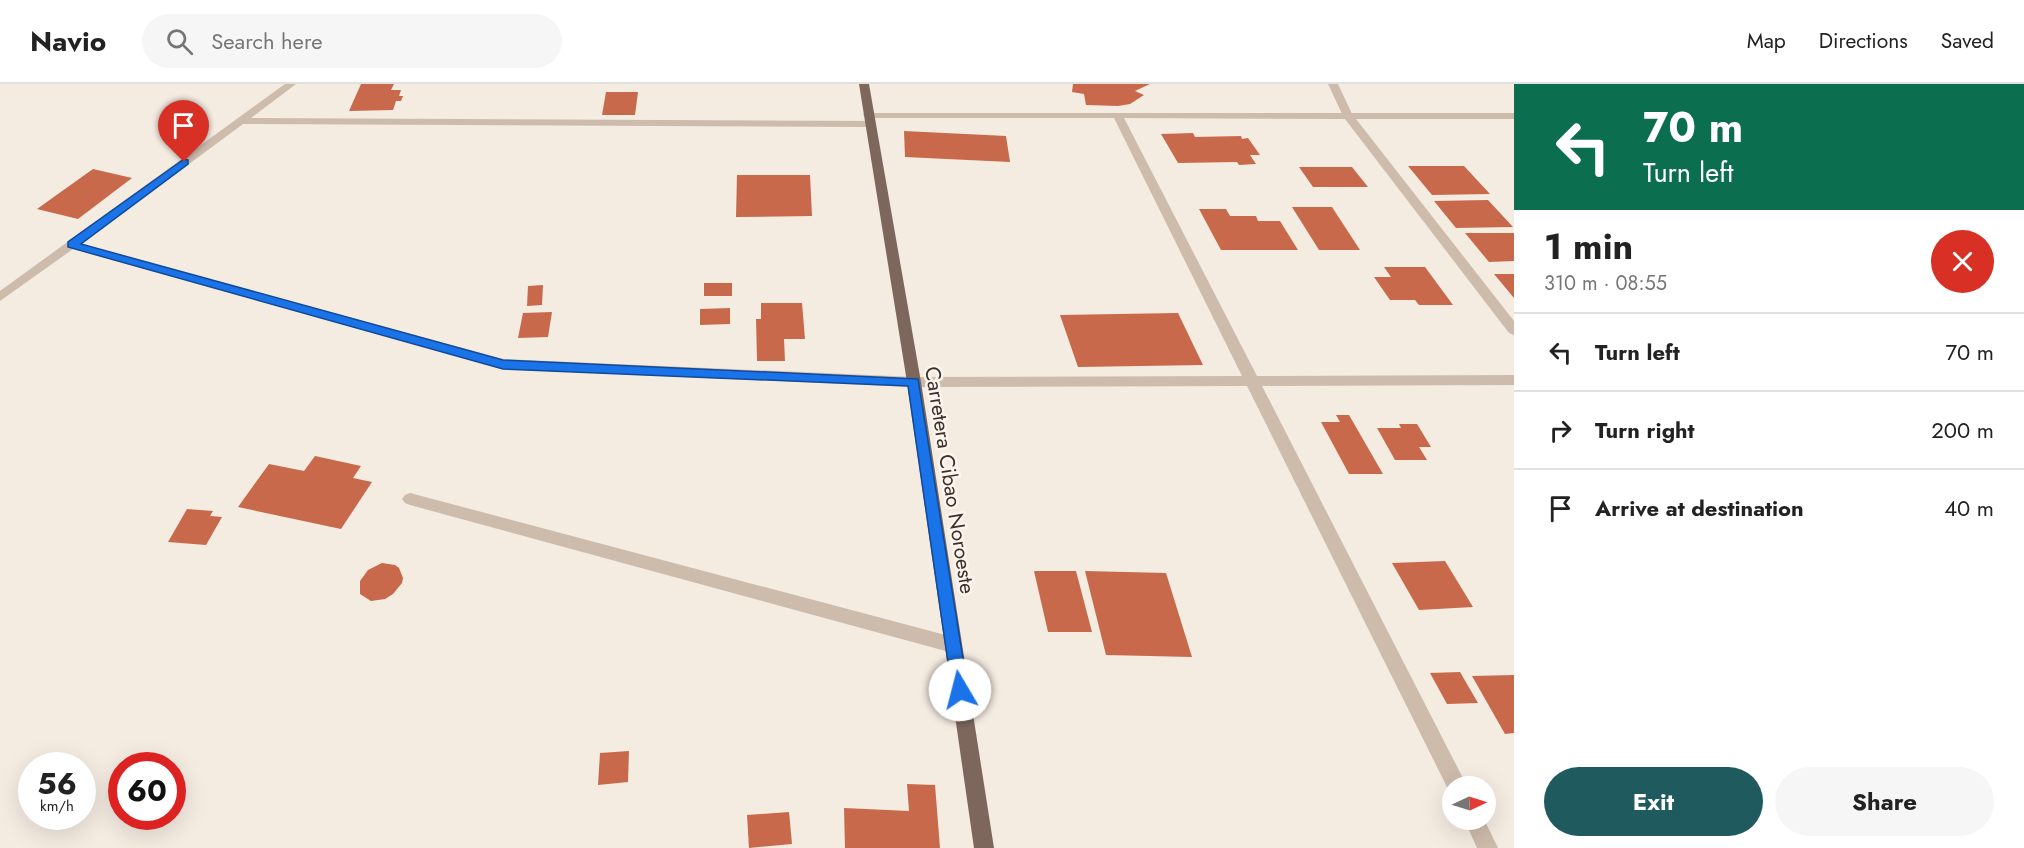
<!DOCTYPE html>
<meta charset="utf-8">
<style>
body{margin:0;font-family:Jost,sans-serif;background:#f6f6f6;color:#222;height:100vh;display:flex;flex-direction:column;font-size:22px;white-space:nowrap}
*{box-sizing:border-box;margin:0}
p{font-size:20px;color:#767676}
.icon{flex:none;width:33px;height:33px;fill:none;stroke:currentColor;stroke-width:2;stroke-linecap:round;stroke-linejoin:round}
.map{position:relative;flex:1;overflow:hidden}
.drawer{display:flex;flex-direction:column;background:#fff;width:510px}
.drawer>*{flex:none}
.guide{background:#0b6e4f;color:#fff;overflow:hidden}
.needle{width:39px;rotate:86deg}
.fabs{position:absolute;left:1442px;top:692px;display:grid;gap:12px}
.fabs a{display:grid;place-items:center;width:54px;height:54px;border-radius:50%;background:#fff;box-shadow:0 6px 24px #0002;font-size:30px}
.speed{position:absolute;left:18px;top:668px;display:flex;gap:12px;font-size:30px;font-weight:700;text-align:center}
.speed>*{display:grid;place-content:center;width:78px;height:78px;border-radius:50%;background:#fff;box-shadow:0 6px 24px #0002;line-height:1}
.speed small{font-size:15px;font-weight:400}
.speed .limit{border:9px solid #d22;background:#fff;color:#111}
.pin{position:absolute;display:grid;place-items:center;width:51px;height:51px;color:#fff;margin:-62px -26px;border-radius:50% 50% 50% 0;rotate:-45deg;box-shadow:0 0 6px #0007}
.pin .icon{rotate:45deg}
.me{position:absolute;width:66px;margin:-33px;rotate:352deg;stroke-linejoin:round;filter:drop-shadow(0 0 4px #0008)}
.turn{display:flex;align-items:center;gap:21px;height:126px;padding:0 30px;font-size:27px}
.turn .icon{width:78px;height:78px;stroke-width:2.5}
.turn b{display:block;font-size:42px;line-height:51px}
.round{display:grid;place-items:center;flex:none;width:63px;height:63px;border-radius:32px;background:#f6f6f6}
.head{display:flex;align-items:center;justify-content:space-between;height:102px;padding:0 30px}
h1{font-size:36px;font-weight:700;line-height:45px}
.primary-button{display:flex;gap:12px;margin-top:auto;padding:12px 30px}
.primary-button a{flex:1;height:69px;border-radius:36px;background:#1f5a5e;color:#fff;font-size:24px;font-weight:700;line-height:69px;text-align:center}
.primary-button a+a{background:#f6f6f6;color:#222}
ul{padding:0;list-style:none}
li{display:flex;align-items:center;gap:18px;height:78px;padding:0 30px;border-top:2px solid #e0e0e0}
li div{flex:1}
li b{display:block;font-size:22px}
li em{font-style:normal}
header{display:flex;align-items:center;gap:36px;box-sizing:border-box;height:84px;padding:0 30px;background:#fff;border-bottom:2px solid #e0e0e0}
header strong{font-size:28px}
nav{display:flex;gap:33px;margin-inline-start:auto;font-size:21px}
.search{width:420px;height:54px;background:#f6f6f6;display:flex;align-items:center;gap:15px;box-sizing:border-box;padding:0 21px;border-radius:33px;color:#767676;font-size:22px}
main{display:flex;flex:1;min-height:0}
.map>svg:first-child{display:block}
.building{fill:#c8694b}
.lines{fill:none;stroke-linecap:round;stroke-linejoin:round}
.service{fill:#cdbbac;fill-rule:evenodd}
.minor{fill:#cdbbac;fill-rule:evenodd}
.primary{fill:#7d675c;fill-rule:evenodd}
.route{fill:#1a73e8;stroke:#114b97;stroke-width:1.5}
.labels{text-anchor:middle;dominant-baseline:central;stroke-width:5;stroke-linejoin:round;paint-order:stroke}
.street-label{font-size:21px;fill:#3b302b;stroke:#fbf5ee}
</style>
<header>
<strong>Navio</strong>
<div class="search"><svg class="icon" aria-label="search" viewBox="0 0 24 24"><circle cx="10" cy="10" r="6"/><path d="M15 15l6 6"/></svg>Search here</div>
<nav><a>Map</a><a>Directions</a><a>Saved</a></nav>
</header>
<main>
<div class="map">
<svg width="1514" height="764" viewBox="0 0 1514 764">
<rect width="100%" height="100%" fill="#f4ebe1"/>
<g class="building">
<path d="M361 0H394L391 6H401L399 12H403L401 17H396L393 26 349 27Z"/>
<path d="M1073 0H1150L1135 7 1144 11 1130 20 1118 22 1086 21 1084 10 1072 8Z"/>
<path d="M606 8H638L635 31H602Z"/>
<path d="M904 47 1006 52 1010 78 905 73Z"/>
<path d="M1193 49 1195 53 1241 52 1242 55 1248 54 1260 71H1250L1256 80 1239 81 1237 78 1178 79 1161 50Z"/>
<path d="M1408 82H1464L1490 110 1432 111Z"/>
<path d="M1299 83H1352L1368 103H1313Z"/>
<path d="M93 85 132 94 78 135 37 125Z"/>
<path d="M737 91H810L812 132 736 133Z"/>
<path d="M1488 116 1513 143 1456 144 1434 117Z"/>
<path d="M1292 123H1332L1360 166H1319Z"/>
<path d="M1199 125H1226L1230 132H1256L1258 137H1280L1298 166H1221Z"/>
<path d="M1465 149H1514V177L1489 178Z"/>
<path d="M1384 183H1425L1453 221H1419L1415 216H1390L1374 193H1391Z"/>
<path d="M1494 190H1514V214Z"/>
<rect x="704" y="199" width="28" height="13"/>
<path d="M543 201 542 221 527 222 528 202Z"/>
<path d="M761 219H802L805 255H784L785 277H757L756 235H761Z"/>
<path d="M730 224V240L700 241V225Z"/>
<path d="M552 228 548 253 518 254 523 229Z"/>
<path d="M1178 229 1203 281 1078 283 1060 231Z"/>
<path d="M1336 331H1349L1383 390H1349L1321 338H1340Z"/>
<path d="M1399 340H1417L1431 363H1419L1427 376H1395L1377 344H1401Z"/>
<path d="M315 372 361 382 353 394 372 398 341 445 238 423 269 380 304 387Z"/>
<path d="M187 425 213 427 210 432 222 433 206 461 168 458Z"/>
<path d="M1445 477 1473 523 1419 526 1392 479Z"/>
<path d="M382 479 395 481 399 484 403 494 402 499 393 510 385 515 371 517 360 510V497L368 486Z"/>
<path d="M1034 487H1076L1092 548H1048Z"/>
<path d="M1085 487 1166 489 1192 573 1106 571Z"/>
<path d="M1460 588 1478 619 1447 620 1430 589Z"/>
<path d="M1514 591V649L1505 650 1472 592Z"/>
<path d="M629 667 628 698 598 701 600 669Z"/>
<path d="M907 700 935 701 940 764H845L844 724 909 727Z"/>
<path d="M789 728 792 760 749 764 747 731Z"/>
</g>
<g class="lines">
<g class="service">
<path d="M1328 0H1338L1353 32 1352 34 1343 32Z"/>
<path d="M410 409 953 553 959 555 962 561 959 567 953 569 410 421 405 419 402 415 405 411Z"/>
</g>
<g class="minor">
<path d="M285 0H296L251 34 870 37 875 40 870 43 243 40 81 160 503 275 914 293 1242 292 1114 34H868L863 31 864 29H1514V35H1356L1514 237V251L1509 249 1345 35 1124 34 1257 292 1514 291V301L1262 302 1467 702H1452V710L1450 709 1247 302 914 303 503 285 73 165 0 217V207Z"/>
<path d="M1464 735H1484L1498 764H1477Z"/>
</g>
<path class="primary" d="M859 0H869L921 298 994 764H974L907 298Z"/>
</g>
<path class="route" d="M184 75 188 76V80L81 160 503 276 918 295 968 606 966 612 960 614 954 612 952 606 908 302 503 285 68 163V158Z"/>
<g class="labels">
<g class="street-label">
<text transform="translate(950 396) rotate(81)">Carretera Cibao Noroeste</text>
</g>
</g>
</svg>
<div class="fabs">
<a><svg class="needle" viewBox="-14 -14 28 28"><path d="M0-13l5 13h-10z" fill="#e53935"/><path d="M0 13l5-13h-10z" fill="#767676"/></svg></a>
</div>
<div class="speed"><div>56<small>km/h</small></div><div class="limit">60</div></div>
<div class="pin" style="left:184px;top:78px;background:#d93025"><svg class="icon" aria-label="arrive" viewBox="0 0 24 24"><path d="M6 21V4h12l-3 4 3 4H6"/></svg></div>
<svg class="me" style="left:960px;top:606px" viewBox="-20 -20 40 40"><circle r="19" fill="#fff"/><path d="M0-13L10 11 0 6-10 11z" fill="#1a73e8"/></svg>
</div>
<section class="drawer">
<div class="guide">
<div class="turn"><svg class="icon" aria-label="left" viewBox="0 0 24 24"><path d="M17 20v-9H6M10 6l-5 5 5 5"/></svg><div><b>70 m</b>Turn left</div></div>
</div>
<div class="head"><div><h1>1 min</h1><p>310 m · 08:55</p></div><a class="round" style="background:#d93025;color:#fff"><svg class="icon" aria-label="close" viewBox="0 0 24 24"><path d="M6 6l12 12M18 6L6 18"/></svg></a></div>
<ul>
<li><svg class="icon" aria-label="left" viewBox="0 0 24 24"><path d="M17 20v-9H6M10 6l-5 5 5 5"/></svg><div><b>Turn left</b></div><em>70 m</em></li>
<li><svg class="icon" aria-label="right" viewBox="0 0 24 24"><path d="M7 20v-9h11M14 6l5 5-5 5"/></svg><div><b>Turn right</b></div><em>200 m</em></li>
<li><svg class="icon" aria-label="arrive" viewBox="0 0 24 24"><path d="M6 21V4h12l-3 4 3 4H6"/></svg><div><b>Arrive at destination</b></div><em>40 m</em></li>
</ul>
<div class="primary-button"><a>Exit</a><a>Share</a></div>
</section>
</main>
